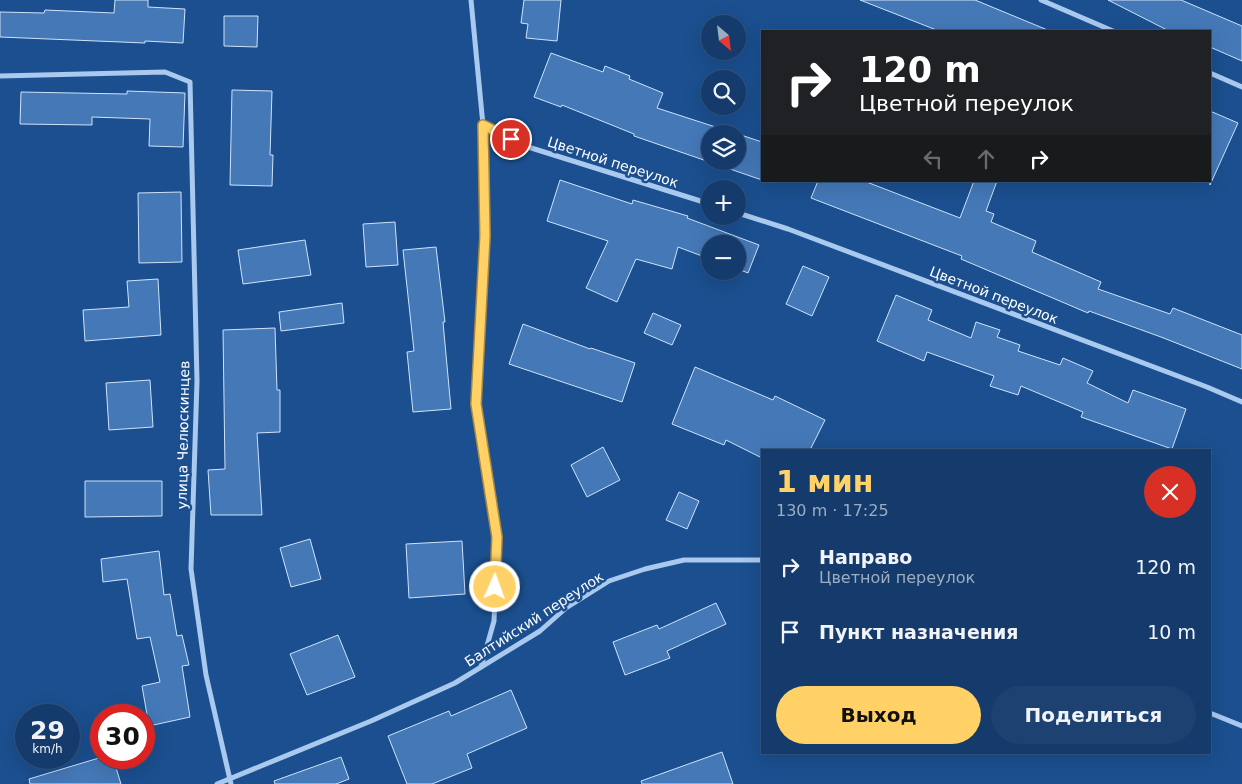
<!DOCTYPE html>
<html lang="ru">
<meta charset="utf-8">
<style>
body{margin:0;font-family:"DejaVu Sans",sans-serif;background:#1d4271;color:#f1f3f6;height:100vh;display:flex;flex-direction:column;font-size:19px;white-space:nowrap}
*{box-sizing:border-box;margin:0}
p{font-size:16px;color:#9dadc1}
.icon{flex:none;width:28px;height:28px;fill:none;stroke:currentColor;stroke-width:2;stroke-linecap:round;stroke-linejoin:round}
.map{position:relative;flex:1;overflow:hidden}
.sheet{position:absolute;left:761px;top:449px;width:450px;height:305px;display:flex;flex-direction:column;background:#143b6b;border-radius:0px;box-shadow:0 5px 20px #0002,0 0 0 1px #33557e}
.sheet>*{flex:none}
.top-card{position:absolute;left:761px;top:30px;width:450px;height:152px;border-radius:0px;box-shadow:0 5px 20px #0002,0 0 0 1px #33557e;background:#202124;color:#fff;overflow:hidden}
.needle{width:32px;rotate:152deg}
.buttons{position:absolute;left:701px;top:15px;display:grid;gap:10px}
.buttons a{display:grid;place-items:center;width:45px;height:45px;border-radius:50%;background:#143b6b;box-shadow:0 5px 20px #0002,0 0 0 1px #33557e;font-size:25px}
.speed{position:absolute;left:15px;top:704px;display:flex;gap:10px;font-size:25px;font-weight:700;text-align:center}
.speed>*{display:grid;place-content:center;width:65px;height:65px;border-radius:50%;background:#143b6b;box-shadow:0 5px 20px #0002,0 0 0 1px #33557e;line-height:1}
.speed small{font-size:12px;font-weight:400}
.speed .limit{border:8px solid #d22;background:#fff;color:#111}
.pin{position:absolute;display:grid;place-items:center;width:42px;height:42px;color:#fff;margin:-21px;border:2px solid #fff;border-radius:50%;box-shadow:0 1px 5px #0007}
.me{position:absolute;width:55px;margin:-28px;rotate:2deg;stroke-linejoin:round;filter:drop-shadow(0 0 4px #0008)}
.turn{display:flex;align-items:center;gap:18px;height:105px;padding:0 15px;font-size:22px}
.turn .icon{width:65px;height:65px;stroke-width:2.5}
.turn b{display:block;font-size:35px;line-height:42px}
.lanes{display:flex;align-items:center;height:48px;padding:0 15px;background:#0003;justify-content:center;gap:25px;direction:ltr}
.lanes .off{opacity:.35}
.round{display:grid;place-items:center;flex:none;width:52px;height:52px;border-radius:26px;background:#1d4271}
.head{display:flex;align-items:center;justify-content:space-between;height:85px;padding:0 15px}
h1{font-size:30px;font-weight:600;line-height:38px;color:#ffd166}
.cta{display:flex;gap:10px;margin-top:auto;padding:10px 15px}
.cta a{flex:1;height:58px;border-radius:30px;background:#ffd166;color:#111;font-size:20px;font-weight:600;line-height:58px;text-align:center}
.cta a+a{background:#1d4271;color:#f1f3f6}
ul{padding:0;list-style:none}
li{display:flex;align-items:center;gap:15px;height:65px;padding:0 15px}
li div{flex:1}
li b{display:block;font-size:19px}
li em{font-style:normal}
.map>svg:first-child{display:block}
.building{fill:#4478b7;stroke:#cfe3fa}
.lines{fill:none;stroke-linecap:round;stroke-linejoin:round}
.street{stroke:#a9c9ee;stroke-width:5}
.route-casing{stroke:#a68842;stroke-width:12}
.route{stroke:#ffd166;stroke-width:9}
.labels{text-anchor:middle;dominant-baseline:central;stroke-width:5;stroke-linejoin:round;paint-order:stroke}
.street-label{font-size:14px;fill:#fff;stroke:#1b4f8f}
</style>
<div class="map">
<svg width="1242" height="784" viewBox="0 0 1242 784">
<rect width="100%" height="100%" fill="#1b4f8f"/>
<g class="building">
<path d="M115 0H148V7L185 9 183 43 145 41V43L0 37V12L44 13 45 10 114 13Z"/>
<path d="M524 0H561L557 41 526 38 528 24 521 23Z"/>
<path d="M860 0H975L1050 31H939Z"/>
<path d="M1108 0H1181L1242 26V61L1210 47V31H1169Z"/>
<path d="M224 16H258L257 47 224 46Z"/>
<path d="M551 53 603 72 605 66 630 76 629 79 663 93 657 108 737 134H710V161H738V134L762 142V180L634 136V134L562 105 561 107 534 97Z"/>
<path d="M232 90 272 91 270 155H273L272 186 230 185Z"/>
<path d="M127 91 185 93 183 147 149 146 150 119 92 117V125L20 124 21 92 127 94Z"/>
<path d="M1210 111 1238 123 1210 185Z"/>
<path d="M560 180 632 204 633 200 688 216 687 218 759 245 748 273 738 269V244H710V259L678 247 672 269 636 259 617 302 586 288 608 241 547 221Z"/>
<path d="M818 181H864L960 218 974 181H997L986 211 994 214 991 222 1036 241 1032 252 1101 282 1098 289 1170 314 1173 308 1242 335V369L1161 337 1089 311 1088 313 961 259 962 256 811 198Z"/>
<path d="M181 192 182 262 139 263 138 193Z"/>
<path d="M395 222 398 265 366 267 363 224Z"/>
<path d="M305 240 311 275 243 284 238 250Z"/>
<path d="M436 247 445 322H443L451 409 413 412 407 352 414 351 403 250Z"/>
<path d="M803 266 829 277 812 316 786 304Z"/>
<path d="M158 279 161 335 85 341 83 310 129 307 127 281Z"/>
<path d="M896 295 932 310 928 320 971 338 976 322 1000 330 997 337 1020 345 1018 351 1060 365 1063 358 1093 371 1087 383 1128 403 1133 390 1186 409 1172 449 1081 417 1083 412 1021 386 1018 395 990 386 994 376 927 352 924 361 877 341Z"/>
<path d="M342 303 344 323 281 331 279 312Z"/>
<path d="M653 313 681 325 672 345 644 333Z"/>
<path d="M523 324 590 349 591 348 635 363 622 402 509 364Z"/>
<path d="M275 328 277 390H280V432L257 433 262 515H211L208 470 225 469 223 330Z"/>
<path d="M695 367 773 400 775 396 825 420 810 450H762V458L726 440 724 445 672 424Z"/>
<path d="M150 380 153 427 109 430 106 383Z"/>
<path d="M603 447 620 480 587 497 571 465Z"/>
<path d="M85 481H162V516L85 517Z"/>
<path d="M679 492 699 501 687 529 666 520Z"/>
<path d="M310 539 321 579 291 587 280 548Z"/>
<path d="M462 541 465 594 409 598 406 544Z"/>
<path d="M159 551 164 595 170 594 177 636 182 635 189 665 182 666 190 717 149 726 142 686 160 682 150 637 137 639 127 579 103 582 101 559Z"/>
<path d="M716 603 726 624 667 651 670 658 625 675 613 642 657 625 659 629Z"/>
<path d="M338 635 355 677 307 695 290 654Z"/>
<path d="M511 690 527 728 467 754 472 768 432 784H407L388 736 449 711 451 716Z"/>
<path d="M722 752 733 784H642L641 781Z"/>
<path d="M341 757 349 779 336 784H275L274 781Z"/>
<path d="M99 758H113L121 784H30L29 779Z"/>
</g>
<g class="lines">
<g class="street">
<path d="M471 0 483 125 485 236 476 404 497 537 494 621 481 667"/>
<path d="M1041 0 1113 31"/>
<path d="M1210 73 1242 87"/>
<path d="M0 76 165 72 190 82 197 381 191 569 206 675 231 784"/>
<path d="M483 125 525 146 710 204"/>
<path d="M738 213 788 229 1207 387 1242 402"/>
<path d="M1210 713 1242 726"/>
<path d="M217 784 371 721 455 683 540 631 566 608 609 581 645 569 684 560H762"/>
</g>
</g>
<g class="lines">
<g class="route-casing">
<path id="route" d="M495 587 497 537 476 404 485 236 483 125 511 139"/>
</g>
<use href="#route" class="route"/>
</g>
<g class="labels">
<g class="street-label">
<text transform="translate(613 162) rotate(18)">Цветной переулок</text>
<text transform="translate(994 295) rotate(21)">Цветной переулок</text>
<text transform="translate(183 435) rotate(-89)">улица Челюскинцев</text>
<text transform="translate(534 619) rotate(-33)">Балтийский переулок</text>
</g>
</g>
</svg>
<div class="buttons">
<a><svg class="needle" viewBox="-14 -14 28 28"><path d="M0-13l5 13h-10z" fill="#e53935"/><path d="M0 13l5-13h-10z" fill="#9dadc1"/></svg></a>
<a><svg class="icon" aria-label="search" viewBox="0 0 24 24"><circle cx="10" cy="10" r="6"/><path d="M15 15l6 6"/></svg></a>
<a><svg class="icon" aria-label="layers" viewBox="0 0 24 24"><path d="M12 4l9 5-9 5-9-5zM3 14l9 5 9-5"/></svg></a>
<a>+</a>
<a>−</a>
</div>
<div class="speed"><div>29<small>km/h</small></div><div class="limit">30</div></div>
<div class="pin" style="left:511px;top:139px;background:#d93025"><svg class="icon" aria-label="arrive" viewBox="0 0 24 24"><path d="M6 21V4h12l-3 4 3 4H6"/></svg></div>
<svg class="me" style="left:495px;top:587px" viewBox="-20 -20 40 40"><circle r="17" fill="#ffd166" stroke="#fff" stroke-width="3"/><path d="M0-11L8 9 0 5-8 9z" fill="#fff"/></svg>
<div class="top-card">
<div class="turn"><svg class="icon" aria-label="right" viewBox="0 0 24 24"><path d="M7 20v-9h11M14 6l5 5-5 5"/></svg><div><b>120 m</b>Цветной переулок</div></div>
<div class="lanes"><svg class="icon off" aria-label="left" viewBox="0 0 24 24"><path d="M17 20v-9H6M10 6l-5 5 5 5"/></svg><svg class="icon off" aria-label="ahead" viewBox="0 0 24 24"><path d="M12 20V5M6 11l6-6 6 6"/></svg><svg class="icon" aria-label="right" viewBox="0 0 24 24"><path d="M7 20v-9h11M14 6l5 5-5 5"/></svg></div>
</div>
<section class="sheet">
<div class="head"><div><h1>1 мин</h1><p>130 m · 17:25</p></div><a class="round" style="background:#d93025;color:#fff"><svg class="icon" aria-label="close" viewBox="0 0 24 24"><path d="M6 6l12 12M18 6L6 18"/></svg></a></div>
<ul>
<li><svg class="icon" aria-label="right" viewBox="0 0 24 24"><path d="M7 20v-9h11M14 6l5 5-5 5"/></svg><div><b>Направо</b><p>Цветной переулок</p></div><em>120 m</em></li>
<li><svg class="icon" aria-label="arrive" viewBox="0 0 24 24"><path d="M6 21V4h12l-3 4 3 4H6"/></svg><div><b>Пункт назначения</b></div><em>10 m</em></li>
</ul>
<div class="cta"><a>Выход</a><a>Поделиться</a></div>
</section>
</div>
